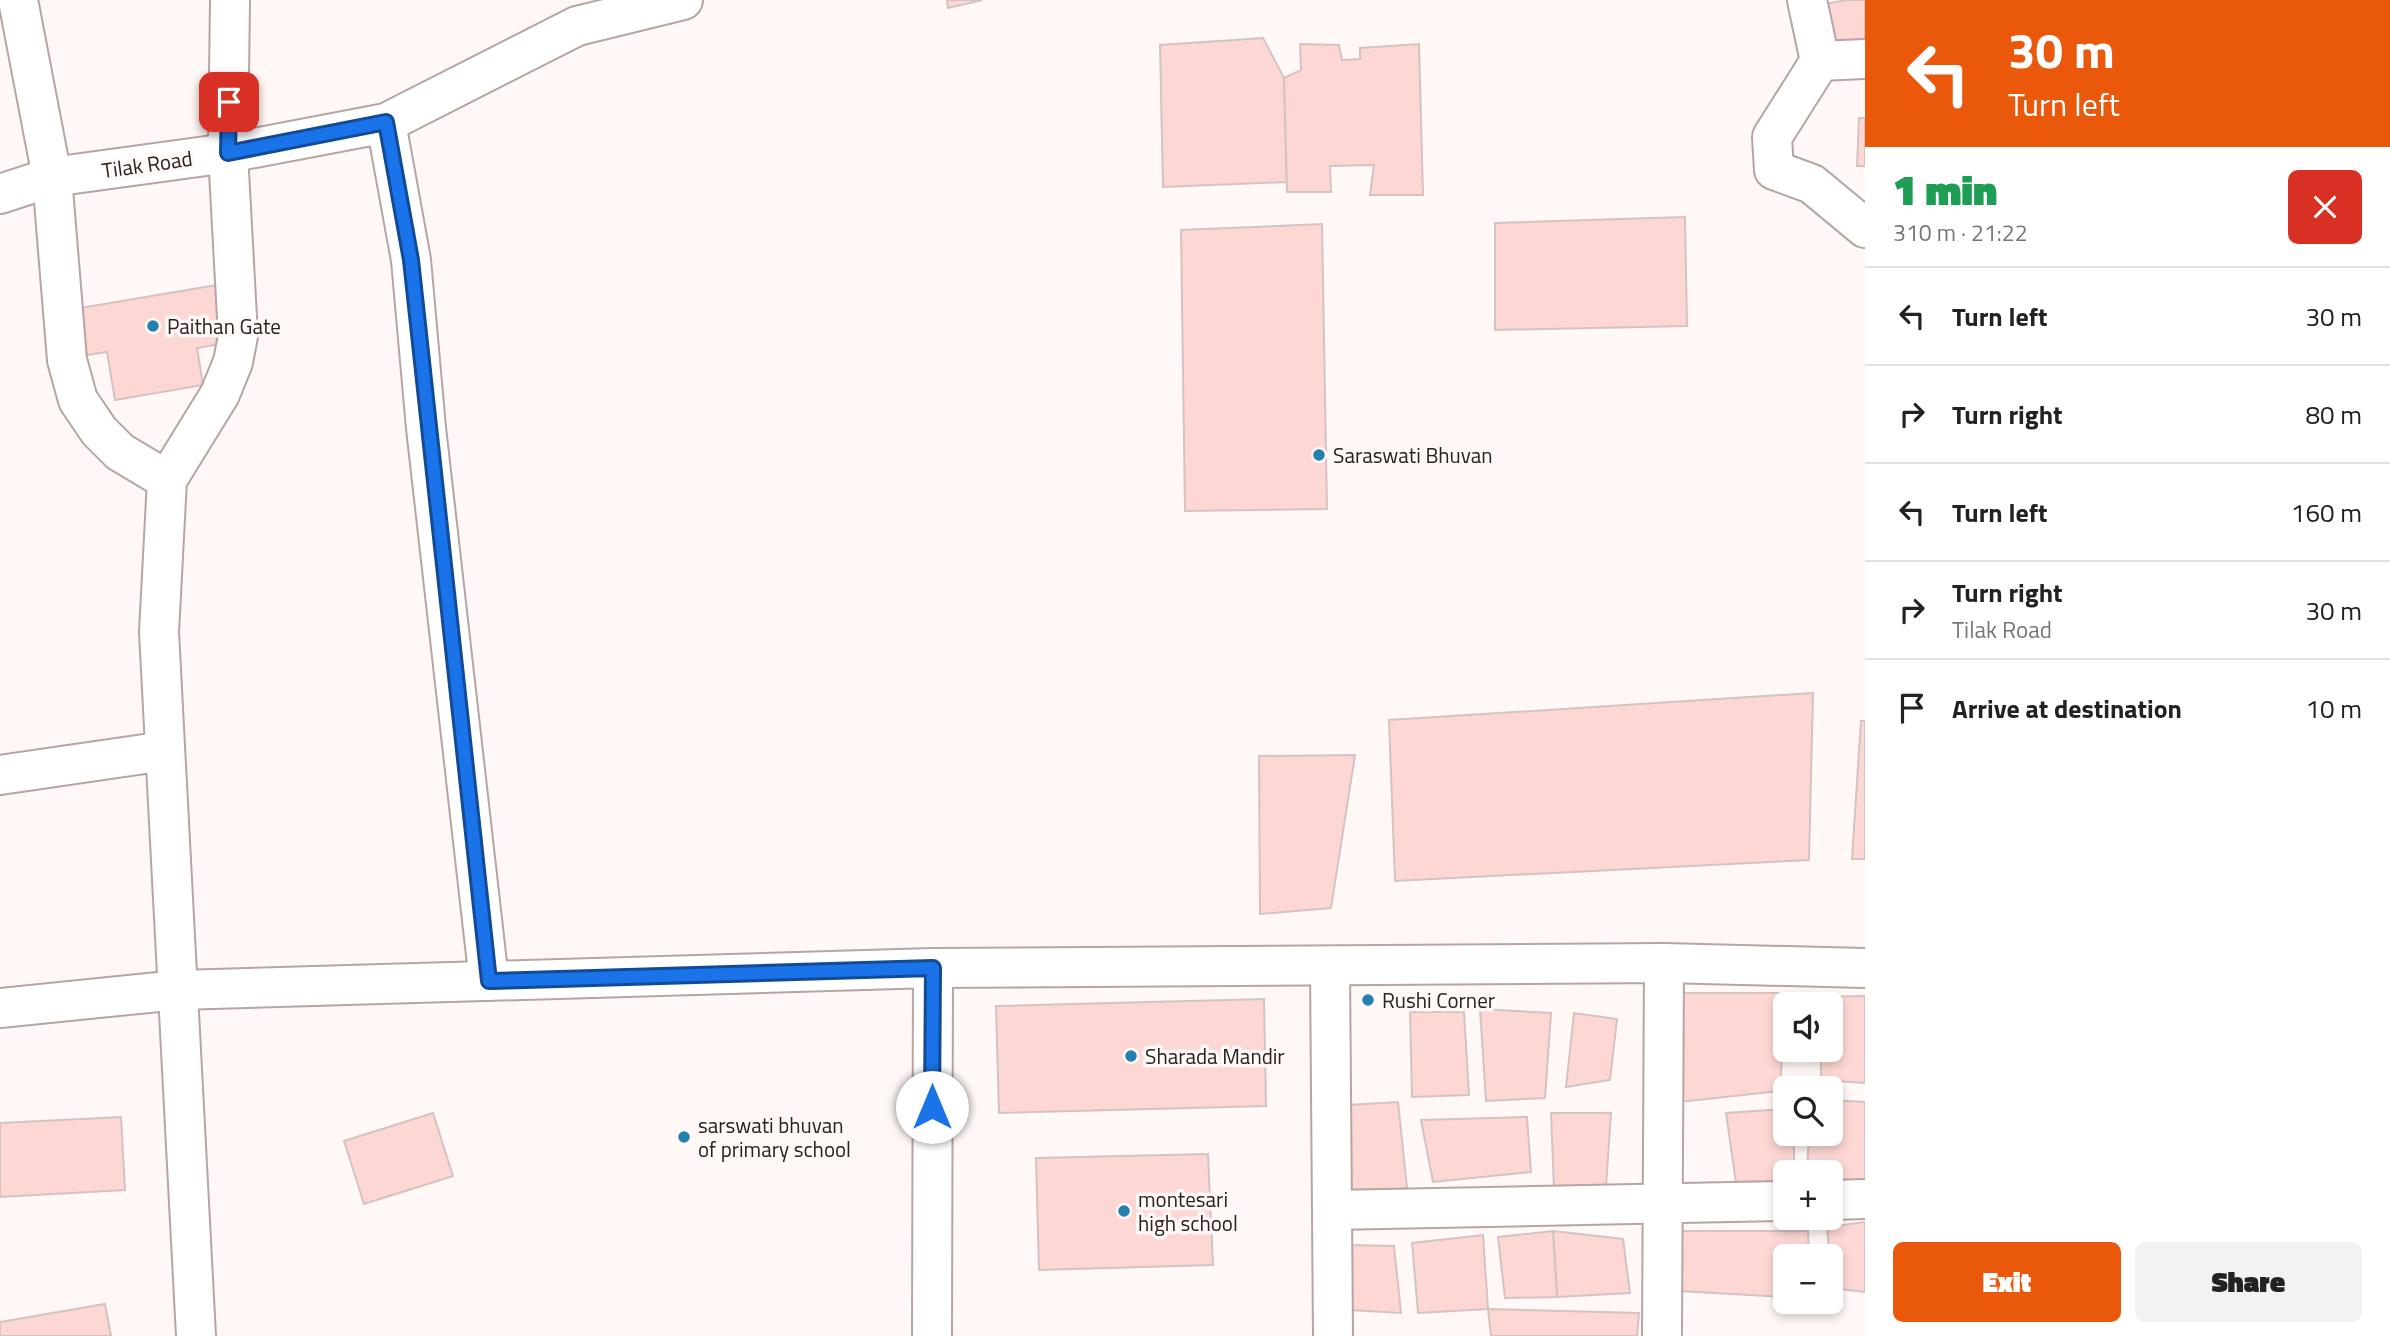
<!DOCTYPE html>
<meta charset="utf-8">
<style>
body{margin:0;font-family:"Titillium Web",sans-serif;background:#f2f2f2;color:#222;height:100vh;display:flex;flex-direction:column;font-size:26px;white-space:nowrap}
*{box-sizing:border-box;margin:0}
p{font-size:23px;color:#767676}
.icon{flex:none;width:38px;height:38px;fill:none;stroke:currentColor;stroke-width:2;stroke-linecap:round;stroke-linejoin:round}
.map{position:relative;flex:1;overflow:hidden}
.side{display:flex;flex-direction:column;background:#fff;width:525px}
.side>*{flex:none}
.banner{background:#ea580c;color:#fff;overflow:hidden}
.buttons{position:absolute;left:1773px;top:992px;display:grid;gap:14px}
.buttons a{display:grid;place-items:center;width:70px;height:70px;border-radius:10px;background:#fff;box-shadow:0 4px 10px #0003;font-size:35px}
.pin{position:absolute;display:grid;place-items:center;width:60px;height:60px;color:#fff;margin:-30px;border-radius:14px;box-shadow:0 4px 10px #0006}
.me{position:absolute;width:77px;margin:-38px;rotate:0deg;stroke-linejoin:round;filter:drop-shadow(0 0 5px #0008)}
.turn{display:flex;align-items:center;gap:24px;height:147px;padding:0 28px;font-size:32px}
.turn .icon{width:91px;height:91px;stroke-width:2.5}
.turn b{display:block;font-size:49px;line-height:60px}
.round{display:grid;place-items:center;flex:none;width:74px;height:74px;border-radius:10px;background:#f2f2f2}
.headline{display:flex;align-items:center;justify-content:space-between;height:119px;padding:0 28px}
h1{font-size:42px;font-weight:800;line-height:52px;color:#1e9e55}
.action{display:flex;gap:14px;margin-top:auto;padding:14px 28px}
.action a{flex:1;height:80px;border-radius:10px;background:#ea580c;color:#fff;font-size:28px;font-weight:800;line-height:80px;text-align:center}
.action a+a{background:#f2f2f2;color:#222}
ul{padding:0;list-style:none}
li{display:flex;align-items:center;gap:21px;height:98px;padding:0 28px;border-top:2px solid #e0e0e0}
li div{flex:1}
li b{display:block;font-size:26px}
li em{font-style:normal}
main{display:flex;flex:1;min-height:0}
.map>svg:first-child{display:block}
.building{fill:#fdd7d3;stroke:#d4c3c1;stroke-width:2}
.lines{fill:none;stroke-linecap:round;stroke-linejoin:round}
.minor-casing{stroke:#b6a5a3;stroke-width:42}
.minor{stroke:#fff;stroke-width:38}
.route-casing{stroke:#114b97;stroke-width:18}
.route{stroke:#1a73e8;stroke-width:12}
.poi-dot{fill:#2480ae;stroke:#fff8f7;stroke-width:2.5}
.labels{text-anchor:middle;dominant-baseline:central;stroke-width:7;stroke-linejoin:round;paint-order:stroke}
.street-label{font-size:21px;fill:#282221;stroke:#fff8f7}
.poi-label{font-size:21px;fill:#282221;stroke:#fff8f7;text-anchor:start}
</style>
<main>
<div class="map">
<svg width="1865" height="1336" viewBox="0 0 1865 1336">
<rect width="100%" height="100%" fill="#fff8f7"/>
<g class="building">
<path d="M947 0H982L948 8Z"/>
<path d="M1847 0H1865V44L1832 49 1819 5Z"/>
<path d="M1263 38 1284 78 1287 182 1163 187 1160 45Z"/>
<path d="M1300 44 1339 45 1342 60 1360 59V48L1419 44 1423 195H1370L1374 165 1330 166 1331 192H1287L1284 78 1301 70Z"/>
<path d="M1859 118H1865V166H1857Z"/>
<path d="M1685 217 1687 326 1495 330V223Z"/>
<path d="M1322 224 1327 509 1185 511 1181 230Z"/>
<path d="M217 285 226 343 197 348 203 385 115 400 107 352 87 355 80 308Z"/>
<path d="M1813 693 1809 860 1395 881 1389 720Z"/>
<path d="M1861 721H1865V859H1852Z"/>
<path d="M1355 755 1331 908 1260 914 1259 756Z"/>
<path d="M1680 993H1791L1790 1004H1785L1780 1091 1680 1102Z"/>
<path d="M1865 996V1083L1821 1080V1050H1830V1004H1820V997Z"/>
<path d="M1264 999 1266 1106 999 1113 996 1006Z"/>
<path d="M1480 1009 1551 1013 1545 1098 1486 1101Z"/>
<path d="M1410 1012H1464L1469 1095 1412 1097Z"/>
<path d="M1574 1013 1617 1019 1610 1080 1566 1087Z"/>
<path d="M1830 1100 1865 1102V1185L1830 1180V1172H1807L1809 1134H1830Z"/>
<path d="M1398 1102 1407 1188 1349 1198 1347 1105Z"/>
<path d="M1785 1109V1134H1794V1172H1785V1186L1736 1183 1726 1113Z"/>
<path d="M433 1113 453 1176 364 1204 344 1141Z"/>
<path d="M1551 1113H1611L1606 1187 1554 1188Z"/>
<path d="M121 1117 125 1190 0 1197V1123Z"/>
<path d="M1527 1117 1531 1172 1433 1182 1421 1120Z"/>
<path d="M1208 1154 1213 1265 1039 1270 1036 1158Z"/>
<path d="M1865 1222V1292L1832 1288 1827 1227Z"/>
<path d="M1553 1231 1623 1239 1630 1293 1557 1297Z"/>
<path d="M1553 1231 1557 1297 1505 1298 1498 1237Z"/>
<path d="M1678 1231H1808L1809 1256H1785V1297L1679 1291Z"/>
<path d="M1483 1235 1488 1309 1418 1313 1412 1243Z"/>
<path d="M1349 1245 1394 1246 1401 1313 1350 1310Z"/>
<path d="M105 1304 111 1336H0V1322Z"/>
<path d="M1488 1309 1639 1313 1637 1336H1491Z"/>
</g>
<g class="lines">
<g class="minor-casing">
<g id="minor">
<path d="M18 0 52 177 67 360 78 400 99 431 120 452 167 480"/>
<path d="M1807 0 1820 61 1865 59"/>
<path d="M1820 61 1772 137 1774 170 1812 184 1865 228"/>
<path d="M386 123 411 260 426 428 489 981"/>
<path d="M0 194 52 177 228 153 386 123 577 26 683 0"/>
<path d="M0 775 165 751"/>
<path d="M1330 967 1333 1336"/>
<path d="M0 1008 178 990 933 968 1664 963 1865 968"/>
<path d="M1830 1200 1865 1199"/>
<path d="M1332 1210 1785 1201"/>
<path d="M196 1336 159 632 167 480 220 394 233 362 238 336 228 153 230 0"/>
<path d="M932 1336 933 968"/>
<path d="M1662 1336 1664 963"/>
</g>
</g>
<use href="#minor" class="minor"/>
</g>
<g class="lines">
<g class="route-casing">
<path id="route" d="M229 102 228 153 386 122 411 260 489 981 933 968 932 1107"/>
</g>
<use href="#route" class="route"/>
</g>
<g class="poi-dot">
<circle cx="153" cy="326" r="7"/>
<circle cx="1319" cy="455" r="7"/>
<circle cx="1368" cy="1000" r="7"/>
<circle cx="1131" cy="1056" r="7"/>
<circle cx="684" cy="1137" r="7"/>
<circle cx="1124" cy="1211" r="7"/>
</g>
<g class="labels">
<g class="street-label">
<text transform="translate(147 164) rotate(-8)">Tilak Road</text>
</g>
<g class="poi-label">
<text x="167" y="326">Paithan Gate</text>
<text x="1333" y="455">Saraswati Bhuvan</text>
<text x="1382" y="1000">Rushi Corner</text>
<text x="1145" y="1056">Sharada Mandir</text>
<text x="698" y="1125">sarswati bhuvan<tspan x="698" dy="24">of primary school</tspan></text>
<text x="1138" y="1199">montesari<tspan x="1138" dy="24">high school</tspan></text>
</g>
</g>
</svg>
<div class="buttons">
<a><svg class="icon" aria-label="sound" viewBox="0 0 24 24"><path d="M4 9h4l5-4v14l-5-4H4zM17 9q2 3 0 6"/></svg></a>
<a><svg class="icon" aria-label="search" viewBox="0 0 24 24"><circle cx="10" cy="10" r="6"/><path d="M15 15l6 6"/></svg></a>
<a>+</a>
<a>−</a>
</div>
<div class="pin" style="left:229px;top:102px;background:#d93025"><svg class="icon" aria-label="arrive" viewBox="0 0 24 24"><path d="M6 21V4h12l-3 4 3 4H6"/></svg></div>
<svg class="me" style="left:932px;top:1107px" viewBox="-20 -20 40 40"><circle r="19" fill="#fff"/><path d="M0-13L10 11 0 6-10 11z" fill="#1a73e8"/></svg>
</div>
<section class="side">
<div class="banner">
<div class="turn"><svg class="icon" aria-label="left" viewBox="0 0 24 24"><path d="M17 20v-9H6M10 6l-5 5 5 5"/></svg><div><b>30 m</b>Turn left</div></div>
</div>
<div class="headline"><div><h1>1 min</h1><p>310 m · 21:22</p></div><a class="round" style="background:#d93025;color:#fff"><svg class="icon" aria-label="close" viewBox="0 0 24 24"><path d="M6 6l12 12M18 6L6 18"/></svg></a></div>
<ul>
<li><svg class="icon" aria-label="left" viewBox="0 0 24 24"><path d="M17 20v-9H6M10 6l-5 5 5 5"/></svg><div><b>Turn left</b></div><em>30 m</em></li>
<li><svg class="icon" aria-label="right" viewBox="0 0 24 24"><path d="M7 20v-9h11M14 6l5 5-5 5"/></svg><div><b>Turn right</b></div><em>80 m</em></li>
<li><svg class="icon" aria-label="left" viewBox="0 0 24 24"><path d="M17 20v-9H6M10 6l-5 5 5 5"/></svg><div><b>Turn left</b></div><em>160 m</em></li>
<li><svg class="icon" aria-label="right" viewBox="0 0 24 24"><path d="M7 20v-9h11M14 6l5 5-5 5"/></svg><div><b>Turn right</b><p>Tilak Road</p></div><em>30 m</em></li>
<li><svg class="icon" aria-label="arrive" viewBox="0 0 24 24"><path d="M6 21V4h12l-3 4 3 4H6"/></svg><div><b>Arrive at destination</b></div><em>10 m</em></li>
</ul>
<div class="action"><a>Exit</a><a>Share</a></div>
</section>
</main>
